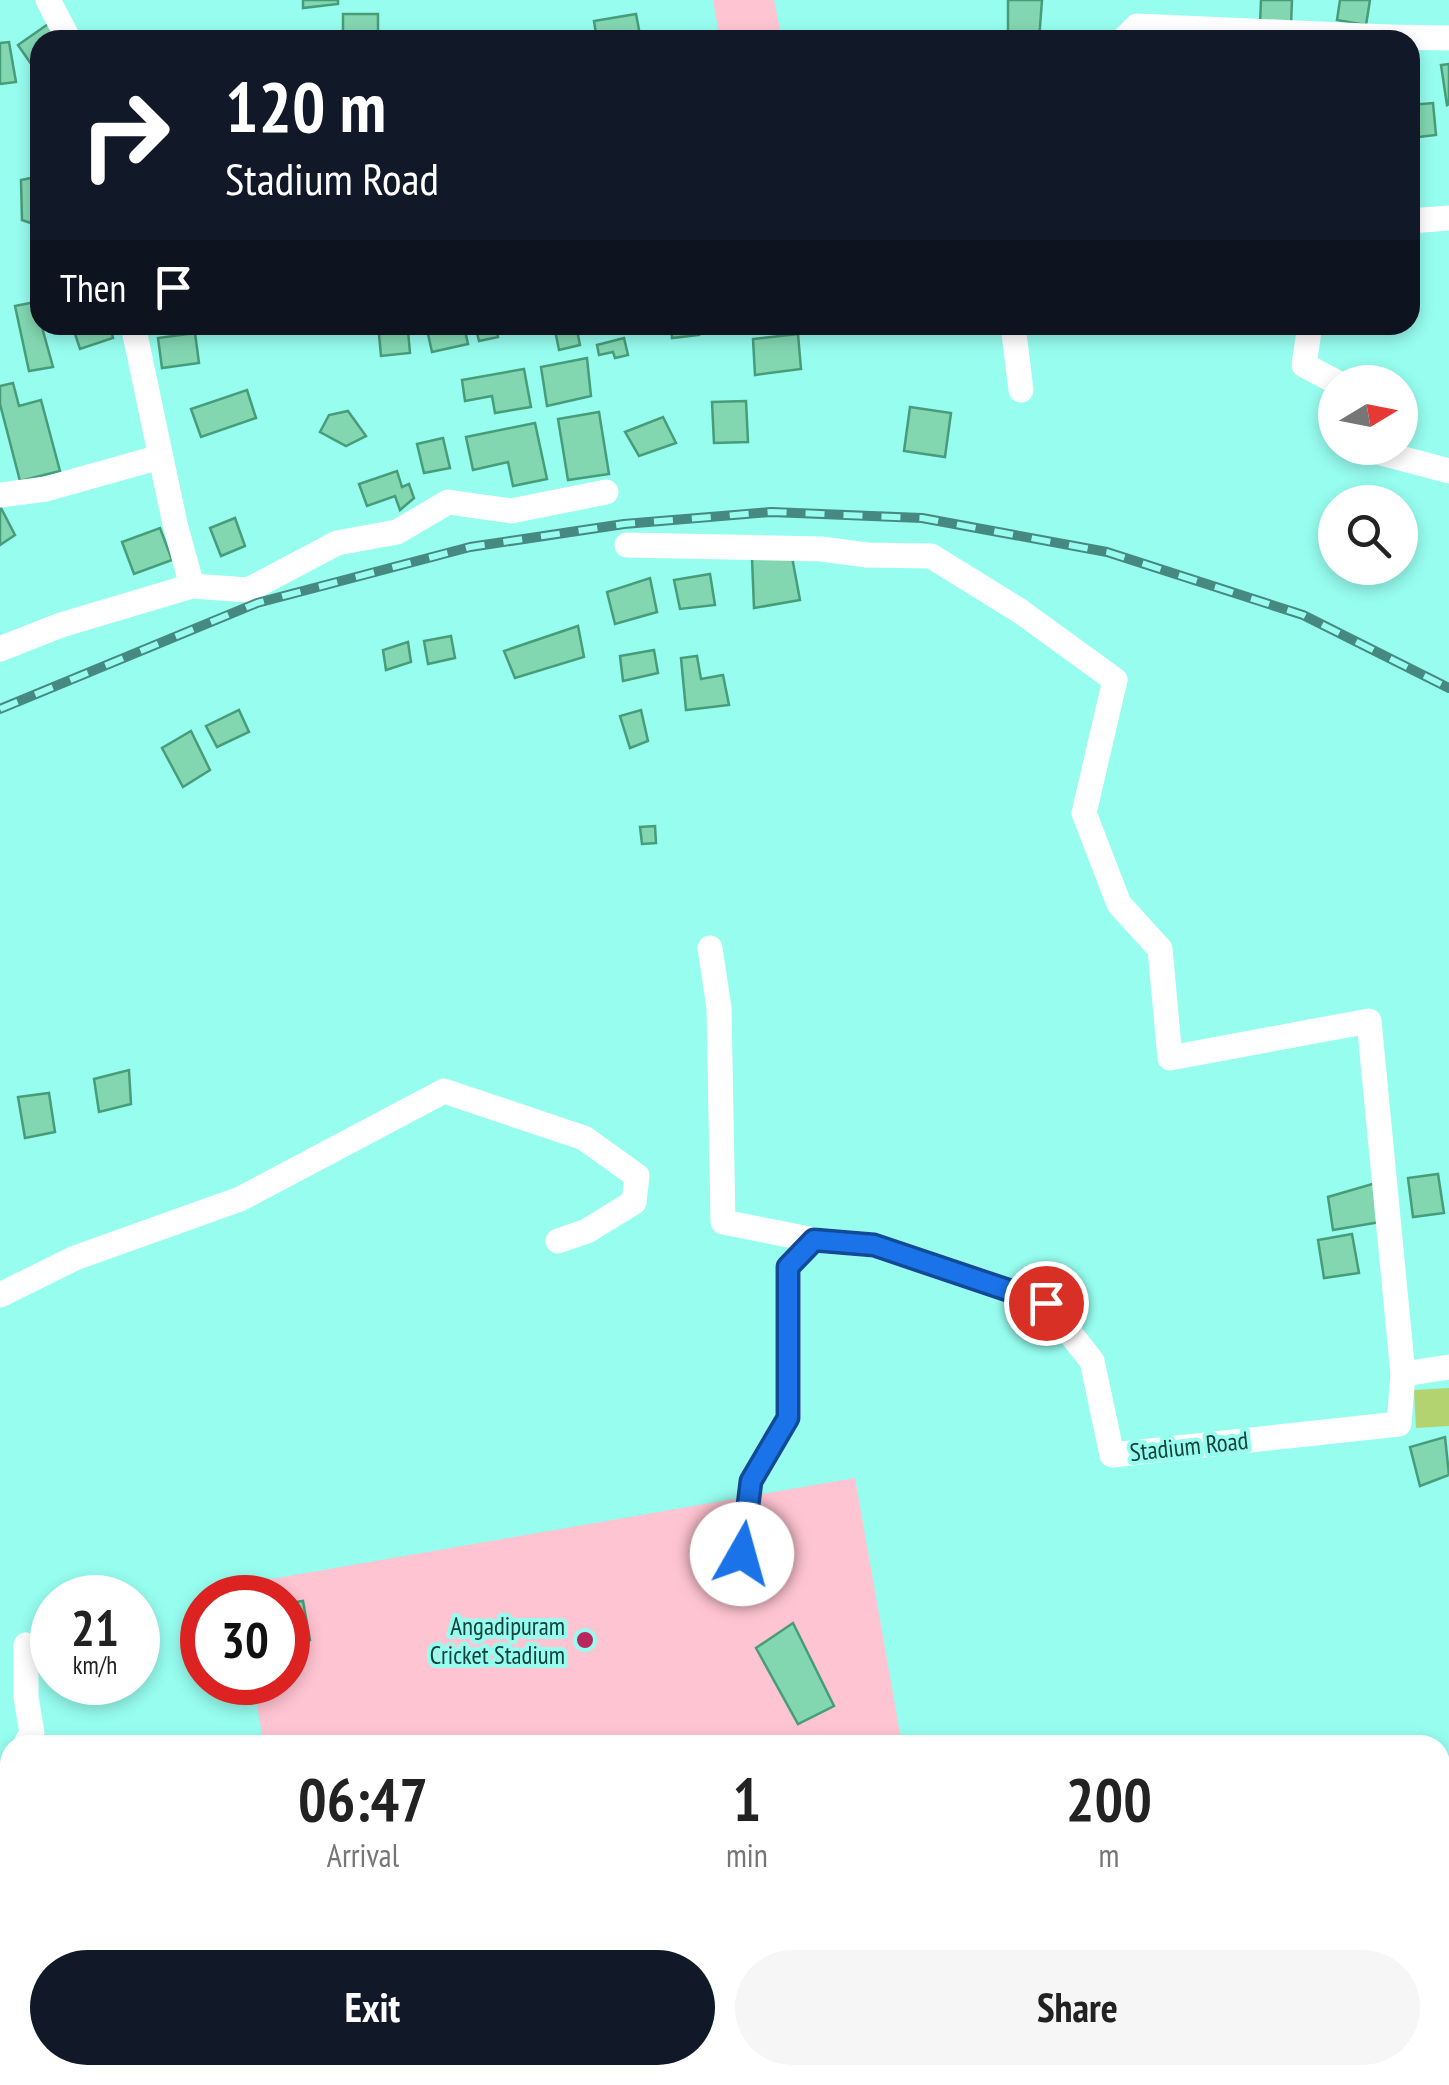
<!DOCTYPE html>
<style>
body{margin:0;font-family:"PT Sans Narrow",sans-serif;background:#f6f6f6;color:#222;height:100vh;display:flex;flex-direction:column;font-size:38px;white-space:nowrap}
*{box-sizing:border-box;margin:0}
p{font-size:32px;color:#767676}
.icon{flex:none;width:55px;height:55px;fill:none;stroke:currentColor;stroke-width:2;stroke-linecap:round;stroke-linejoin:round}
.map{position:relative;flex:1;overflow:hidden}
.details{position:absolute;left:0px;top:1735px;width:1450px;height:350px;display:flex;flex-direction:column;background:#fff;border-radius:30px 30px 0 0;box-shadow:0 5px 15px #0003}
.details>*{flex:none}
.top-card{position:absolute;left:30px;top:30px;width:1390px;height:305px;border-radius:30px;box-shadow:0 5px 15px #0003;background:#111827;color:#fff;overflow:hidden}
.needle{width:65px;rotate:80deg}
.fabs{position:absolute;left:1318px;top:365px;display:grid;gap:20px}
.fabs a{display:grid;place-items:center;width:100px;height:100px;border-radius:50%;background:#fff;box-shadow:0 5px 15px #0003;font-size:50px}
.speed{position:absolute;left:30px;top:1575px;display:flex;gap:20px;font-size:50px;font-weight:700;text-align:center}
.speed>*{display:grid;place-content:center;width:130px;height:130px;border-radius:50%;background:#fff;box-shadow:0 5px 15px #0003;line-height:1}
.speed small{font-size:25px;font-weight:400}
.speed .limit{border:15px solid #d22;background:#fff;color:#111}
.pin{position:absolute;display:grid;place-items:center;width:85px;height:85px;color:#fff;margin:-42px;border:5px solid #fff;border-radius:50%;box-shadow:0 2px 10px #0007}
.me{position:absolute;width:110px;margin:-55px;rotate:7deg;stroke-linejoin:round;filter:drop-shadow(0 0 8px #0008)}
.turn{display:flex;align-items:center;gap:35px;height:210px;padding:0 30px;font-size:45px}
.turn .icon{width:130px;height:130px;stroke-width:2.5}
.turn b{display:block;font-size:70px;line-height:85px}
.then{display:flex;align-items:center;height:95px;padding:0 30px;background:#0003;gap:20px;font-size:38px}
.eta{display:flex;justify-content:space-evenly;align-items:center;height:170px;text-align:center}
.eta b{font-size:60px;font-weight:800;line-height:70px}
.primary-button{display:flex;gap:20px;margin-top:auto;padding:20px 30px}
.primary-button a{flex:1;height:115px;border-radius:60px;background:#111827;color:#fff;font-size:40px;font-weight:800;line-height:115px;text-align:center}
.primary-button a+a{background:#f6f6f6;color:#222}
.map>svg:first-child{display:block}
.green{fill:#ffc4d1}
.water{fill:#b2d370}
.building{fill:#82d7b1;stroke:#479c7a;stroke-width:2.5}
.lines{fill:none;stroke-linecap:round;stroke-linejoin:round}
.minor{stroke:#fff;stroke-width:25}
.rail-casing{stroke:#468980;stroke-width:10}
.rail{stroke:#96fdef;stroke-width:6;stroke-dasharray:19;stroke-linecap:butt}
.route-casing{stroke:#114b97;stroke-width:25}
.route{stroke:#1a73e8;stroke-width:18}
.poi-dot{fill:#b6285d;stroke:#96fdef;stroke-width:4}
.labels{text-anchor:middle;dominant-baseline:central;stroke-width:8;stroke-linejoin:round;paint-order:stroke}
.street-label{font-size:25px;fill:#16423d;stroke:#96fdef}
.poi-label{font-size:25px;fill:#16423d;stroke:#96fdef;text-anchor:end}
</style>
<div class="map">
<svg width="1449" height="2085" viewBox="0 0 1449 2085">
<rect width="100%" height="100%" fill="#96fdef"/>
<g class="green">
<path d="M713 0H774L782 40H720Z"/>
<path d="M855 1478 902 1745H264L253 1683 288 1682V1598L239 1597 237 1585Z"/>
</g>
<path class="water" d="M1449 1388V1426L1416 1428 1414 1390Z"/>
<g class="building">
<path d="M303 0H338V4L303 8Z"/>
<path d="M1008 0H1042L1039 40 1008 36Z"/>
<path d="M1261 0H1292L1291 25 1260 24Z"/>
<path d="M1340 0H1370L1366 25 1337 20Z"/>
<rect x="343" y="14" width="35" height="26"/>
<path d="M636 14 641 40H597L594 21Z"/>
<path d="M51 22 62 40H40L38 74 18 45Z"/>
<path d="M9 42 16 82 0 84V43Z"/>
<path d="M1449 64V104L1447 105 1441 65Z"/>
<path d="M1433 103 1436 135 1410 138V105Z"/>
<path d="M40 176V223L36 225 22 220 21 180Z"/>
<path d="M35 302 53 367 29 371 15 306Z"/>
<path d="M72 325H110L113 338 80 349Z"/>
<path d="M426 325H446L447 330 464 326 468 344 432 352Z"/>
<path d="M475 325H495L498 337 479 341Z"/>
<path d="M554 325H576L580 345 559 350Z"/>
<path d="M671 325H698L699 335 672 338Z"/>
<path d="M408 331 410 353 381 356 379 334Z"/>
<path d="M195 333 199 363 162 368 158 338Z"/>
<path d="M798 334 801 369 755 375 753 339Z"/>
<path d="M624 338 628 355 615 358 613 352 599 355 597 345Z"/>
<path d="M587 358 591 396 547 406 541 367Z"/>
<path d="M524 369 531 407 495 413 492 396 465 401 462 380Z"/>
<path d="M13 383 19 406 41 400 60 471 20 481 0 404V386Z"/>
<path d="M247 390 256 418 201 437 191 409Z"/>
<path d="M746 401 748 442 714 443 712 402Z"/>
<path d="M910 407 951 413 945 457 904 451Z"/>
<path d="M348 411 366 436 346 446 320 432 329 415Z"/>
<path d="M599 412 609 474 568 480 558 419Z"/>
<path d="M663 417 676 443 639 456 625 432Z"/>
<path d="M535 423 547 479 513 486 508 462 473 470 466 437Z"/>
<path d="M443 438 450 468 424 473 417 444Z"/>
<path d="M397 471 402 487 409 484 414 498 400 510 395 496 367 506 359 484Z"/>
<path d="M0 506 15 535 0 545Z"/>
<path d="M235 518 245 546 221 556 210 528Z"/>
<path d="M160 528 172 560 134 574 122 542Z"/>
<path d="M792 557 800 600 754 608 752 558Z"/>
<path d="M710 574 715 605 680 609 674 580Z"/>
<path d="M650 578 657 612 615 624 607 592Z"/>
<path d="M578 626 584 657 515 678 504 651Z"/>
<path d="M451 636 455 658 428 664 424 641Z"/>
<path d="M408 642 411 662 386 670 383 650Z"/>
<path d="M654 650 658 673 623 681 620 656Z"/>
<path d="M697 656 701 679 723 675 729 705 686 710 681 658Z"/>
<path d="M239 710 249 732 217 747 206 726Z"/>
<path d="M641 710 648 741 630 748 620 716Z"/>
<path d="M191 731 210 770 183 787 162 748Z"/>
<path d="M655 826 656 843 642 844 640 827Z"/>
<path d="M129 1070 131 1104 99 1112 94 1079Z"/>
<path d="M49 1093 55 1132 25 1138 18 1097Z"/>
<path d="M1438 1174 1444 1213 1413 1217 1408 1178Z"/>
<path d="M1379 1182 1386 1221 1333 1230 1328 1197Z"/>
<path d="M1352 1234 1359 1273 1324 1278 1318 1240Z"/>
<path d="M1445 1437 1449 1475 1420 1486 1410 1447Z"/>
<path d="M303 1601 310 1640 288 1645V1603Z"/>
<path d="M793 1623 834 1706 798 1724 756 1648Z"/>
</g>
<g class="lines">
<g class="minor">
<path d="M48 0 69 40"/>
<path d="M1123 40 1137 26 1388 37"/>
<path d="M1388 40V37L1449 38"/>
<path d="M1410 221 1449 218"/>
<path d="M133 325 175 524 192 586"/>
<path d="M1013 325 1021 390"/>
<path d="M1310 325 1304 365 1336 382"/>
<path d="M1380 448 1381 453 1449 471"/>
<path d="M0 495 46 489 160 457"/>
<path d="M627 545 821 549 867 555 931 556 1020 611 1115 680 1084 813 1119 904 1160 949 1170 1058 1369 1021 1403 1374 1399 1424 1112 1455 1092 1361 1046 1303 874 1245 814 1240 788 1267V1418L751 1481 737 1590"/>
<path d="M0 649 61 625 192 586 248 590 337 543 397 532 448 502 511 511 606 492"/>
<path d="M710 948 719 1008 723 1222 814 1240"/>
<path d="M0 1295 75 1258 240 1199 444 1091 584 1138 637 1176 634 1202 587 1231 558 1241"/>
<path d="M1403 1374 1449 1367"/>
<path d="M25 1745 32 1733 26 1697V1645"/>
<path d="M0 1785 10 1769"/>
<path d="M0 2042 10 2040"/>
</g>
<g class="rail-casing">
<path id="rail" d="M0 709 257 603 470 547 624 524 771 512 922 518 1107 552 1303 615 1449 688"/>
</g>
<use href="#rail" class="rail"/>
</g>
<g class="lines">
<g class="route-casing">
<path id="route" d="M742 1554 751 1481 788 1418V1267L814 1240 874 1245 1046 1303"/>
</g>
<use href="#route" class="route"/>
</g>
<circle class="poi-dot" cx="585" cy="1640" r="10"/>
<g class="labels">
<g class="street-label">
<text transform="translate(1189 1446) rotate(-6)">Stadium Road</text>
</g>
<g class="poi-label">
<text x="565" y="1626">Angadipuram<tspan x="565" dy="29">Cricket Stadium</tspan></text>
</g>
</g>
</svg>
<div class="fabs">
<a><svg class="needle" viewBox="-14 -14 28 28"><path d="M0-13l5 13h-10z" fill="#e53935"/><path d="M0 13l5-13h-10z" fill="#767676"/></svg></a>
<a><svg class="icon" aria-label="search" viewBox="0 0 24 24"><circle cx="10" cy="10" r="6"/><path d="M15 15l6 6"/></svg></a>
</div>
<div class="speed"><div>21<small>km/h</small></div><div class="limit">30</div></div>
<div class="pin" style="left:1046px;top:1303px;background:#d93025"><svg class="icon" aria-label="arrive" viewBox="0 0 24 24"><path d="M6 21V4h12l-3 4 3 4H6"/></svg></div>
<svg class="me" style="left:742px;top:1554px" viewBox="-20 -20 40 40"><circle r="19" fill="#fff"/><path d="M0-13L10 11 0 6-10 11z" fill="#1a73e8"/></svg>
<div class="top-card">
<div class="turn"><svg class="icon" aria-label="right" viewBox="0 0 24 24"><path d="M7 20v-9h11M14 6l5 5-5 5"/></svg><div><b>120 m</b>Stadium Road</div></div>
<div class="then">Then<svg class="icon" aria-label="arrive" viewBox="0 0 24 24"><path d="M6 21V4h12l-3 4 3 4H6"/></svg></div>
</div>
<section class="details">
<div class="eta">
<div><b>06:47</b><p>Arrival</p></div>
<div><b>1</b><p>min</p></div>
<div><b>200</b><p>m</p></div>
</div>
<div class="primary-button"><a>Exit</a><a>Share</a></div>
</section>
</div>
